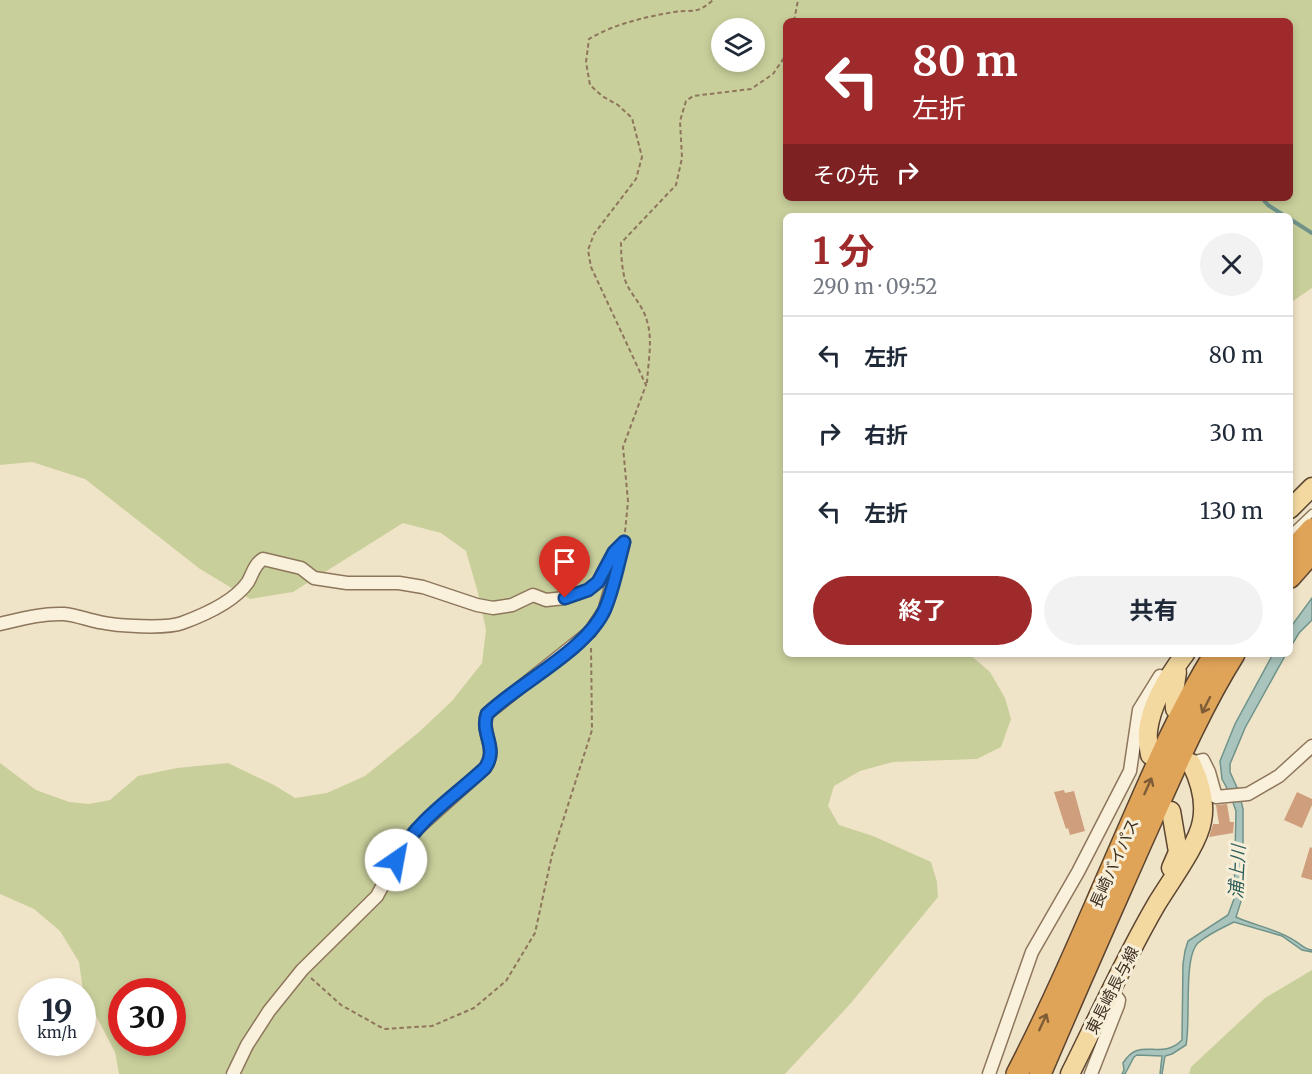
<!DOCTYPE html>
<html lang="ja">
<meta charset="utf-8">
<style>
body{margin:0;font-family:Merriweather,"Noto Sans JP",serif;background:#f2f2f3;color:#1f2937;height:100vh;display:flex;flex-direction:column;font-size:22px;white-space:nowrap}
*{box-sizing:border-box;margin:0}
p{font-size:20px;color:#747a83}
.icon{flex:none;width:33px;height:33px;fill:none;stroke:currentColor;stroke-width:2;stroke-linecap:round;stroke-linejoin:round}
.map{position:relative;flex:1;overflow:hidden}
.sheet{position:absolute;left:783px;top:213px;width:510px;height:444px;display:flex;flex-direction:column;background:#fff;border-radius:9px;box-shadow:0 3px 9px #0003}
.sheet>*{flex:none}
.hud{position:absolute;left:783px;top:18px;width:510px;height:183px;border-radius:9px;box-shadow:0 3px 9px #0003;background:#9e2a2b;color:#fff;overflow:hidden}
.controls{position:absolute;left:711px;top:18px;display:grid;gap:12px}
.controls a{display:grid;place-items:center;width:54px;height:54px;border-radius:50%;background:#fff;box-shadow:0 3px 9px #0003;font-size:30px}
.speed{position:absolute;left:18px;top:978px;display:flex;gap:12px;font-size:30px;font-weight:700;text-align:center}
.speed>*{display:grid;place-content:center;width:78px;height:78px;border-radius:50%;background:#fff;box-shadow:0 3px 9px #0003;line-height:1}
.speed small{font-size:15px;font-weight:400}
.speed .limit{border:9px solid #d22;background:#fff;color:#111}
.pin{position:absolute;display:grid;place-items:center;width:51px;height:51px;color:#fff;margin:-62px -26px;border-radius:50% 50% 50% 0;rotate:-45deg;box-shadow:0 0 6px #0007}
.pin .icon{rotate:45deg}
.me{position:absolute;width:66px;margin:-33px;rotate:33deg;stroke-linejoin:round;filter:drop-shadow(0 0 4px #0008)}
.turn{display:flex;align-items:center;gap:21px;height:126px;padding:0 30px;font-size:27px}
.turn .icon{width:78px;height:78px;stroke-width:2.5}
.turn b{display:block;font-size:42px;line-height:51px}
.then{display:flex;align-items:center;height:57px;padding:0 30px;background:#0003;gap:12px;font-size:22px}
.round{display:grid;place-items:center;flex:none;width:63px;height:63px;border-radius:32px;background:#f2f2f3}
.overview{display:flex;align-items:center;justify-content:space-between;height:102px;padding:0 30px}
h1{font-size:36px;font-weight:700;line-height:45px;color:#9e2a2b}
.primary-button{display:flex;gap:12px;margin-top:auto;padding:12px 30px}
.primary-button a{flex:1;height:69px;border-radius:36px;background:#9e2a2b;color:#fff;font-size:24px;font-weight:700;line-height:69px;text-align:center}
.primary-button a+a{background:#f2f2f3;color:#1f2937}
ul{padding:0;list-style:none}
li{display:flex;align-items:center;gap:18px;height:78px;padding:0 30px;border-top:2px solid #e0e1e3}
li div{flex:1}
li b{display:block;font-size:22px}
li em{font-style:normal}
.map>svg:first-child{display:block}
.green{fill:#c9cf9b;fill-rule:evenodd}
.water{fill:#a9c4bc;stroke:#6f938a;stroke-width:1.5}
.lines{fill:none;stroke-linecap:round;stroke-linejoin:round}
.stream{stroke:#6f938a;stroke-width:4}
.building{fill:#cf9f7d}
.service-casing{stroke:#8d765c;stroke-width:9}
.minor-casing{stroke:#8d765c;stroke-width:15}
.primary-casing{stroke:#5b4430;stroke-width:21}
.motorway-casing{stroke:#5b4430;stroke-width:24}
.path{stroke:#8d765c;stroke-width:2;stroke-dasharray:4.5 3;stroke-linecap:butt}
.service{stroke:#faf1dc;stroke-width:6}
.minor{stroke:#faf1dc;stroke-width:12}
.primary{stroke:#f3d9a0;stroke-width:18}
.motorway{stroke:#e0a458;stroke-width:21}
.oneway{stroke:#7e5d36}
.route-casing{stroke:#114b97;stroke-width:15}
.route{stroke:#1a73e8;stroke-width:10}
.labels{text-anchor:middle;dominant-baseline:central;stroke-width:6;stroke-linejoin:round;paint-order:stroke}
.street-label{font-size:16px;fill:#3d2e20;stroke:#f7eed8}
.water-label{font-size:18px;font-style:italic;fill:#2f5d5a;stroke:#f7eed8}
</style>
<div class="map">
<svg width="1312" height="1074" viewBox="0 0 1312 1074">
<rect width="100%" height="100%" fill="#f0e4c8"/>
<g class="green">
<path d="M0 0H1312V288L1290 303V216H786V654H969L990 672 1005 698 1011 719 1001 747 977 759 893 762 860 771 834 786 828 806 839 825 873 836 931 862 937 882 938 897 851 1003 785 1074H119L115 1052 83 991 79 962 60 931 34 909 0 894V763L36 790 69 802 89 804 110 800 138 776 177 768 228 763 274 785 295 798 327 793 365 776 419 732 452 701 482 663 486 630 478 593 466 551 441 533 403 523 293 592 250 599 200 569 85 479 32 462 0 465ZM786 21H1290V198H786ZM722 28H754V62H722ZM122 992H172V1042H122Z"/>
<path d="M1312 970V1074H1189L1191 1067 1265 998Z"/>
</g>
<g class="water">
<path d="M1312 598V620L1299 633 1290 648V628Z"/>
<path d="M1273 654H1286L1245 728 1230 764V772L1239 792 1243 809V895L1236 917C1255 926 1278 929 1295 941 1302 945 1304 949 1312 950V952L1302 950 1282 936 1234 922C1222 928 1208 934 1198 943 1183 957 1191 1022 1186 1045L1172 1054 1165 1056 1162 1074H1160L1162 1056 1137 1055 1134 1057 1125 1074H1122L1124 1070 1123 1063C1140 1035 1160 1062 1182 1040L1183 964 1185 951 1188 941 1228 915 1234 899 1236 811 1230 794 1222 779 1220 761 1235 724Z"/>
</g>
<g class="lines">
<g class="stream">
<path d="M1262 198 1268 205 1285 216"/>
<path d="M1290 219 1312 233"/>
</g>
</g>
<g class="building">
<path d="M1064 790 1065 793 1074 791 1085 831 1070 835 1068 828 1066 829 1054 792Z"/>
<path d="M1297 792 1312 799V805L1302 828 1284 820Z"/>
<path d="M1227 804 1230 822H1234L1233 833 1209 837 1213 824H1219L1216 805Z"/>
<path d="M1310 847 1312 848V880L1301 877Z"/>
</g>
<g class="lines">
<g class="service-casing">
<path id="service" d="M1290 534 1312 513"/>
</g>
<g class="minor-casing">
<g id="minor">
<path d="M0 624C21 619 42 613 64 614 76 615 88 620 99 622 117 626 166 629 182 623 204 615 234 602 248 582 253 573 254 565 263 559L301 568 314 578 347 583H399L423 587 477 605 493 608 512 605 533 595 546 600 565 598 588 590 598 582 614 552 624 542"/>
<path d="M1191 763 1203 760 1209 772 1216 797 1248 794 1279 776 1312 746"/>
<path d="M233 1074 247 1045 269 1011 302 970 377 896 402 849 417 829 485 768C499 748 480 734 487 714L590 632 604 611 623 546"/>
<path d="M989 1074 1032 952 1078 872 1130 771 1139 710 1160 676 1167 678"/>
<path d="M1091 1074 1118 1005 1119 1000 1111 990"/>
</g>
</g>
<g class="primary-casing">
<g id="primary">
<path d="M1290 509 1312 487"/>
<path d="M1175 709 1174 692 1177 672"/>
<path d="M1150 755C1149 748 1147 739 1148 731 1151 704 1169 675 1185 654"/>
<path d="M1171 811 1178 852 1171 868"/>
<path d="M1070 1074C1098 1018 1124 960 1156 905 1169 883 1198 845 1202 821 1206 800 1200 781 1191 763"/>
</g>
</g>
<g class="motorway-casing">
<g id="motorway">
<path d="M1290 553 1312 529"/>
<path d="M1290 577 1312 552"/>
<path d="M1017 1074C1060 991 1096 903 1134 817 1158 762 1183 705 1215 654"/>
<path d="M1040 1074C1073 996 1107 920 1141 843 1170 779 1197 713 1234 654"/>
</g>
</g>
<g class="path">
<path d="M794 21 798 0"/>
<path d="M647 383C648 363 653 340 647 321 643 305 630 294 625 280 622 268 621 255 621 243L676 185 682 158 680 121 686 101 693 96 751 89 773 74 786 55"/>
<path d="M625 532 628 501 623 447 646 385 591 267 588 250 594 234 636 179 642 157 632 118 618 105 602 96 590 85 586 62 589 39C614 24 645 17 674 12 694 9 696 15 713 0"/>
<path d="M311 978 341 1005 384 1029 432 1026 474 1008 506 981 535 933 552 855 592 730 591 646"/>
</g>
<use href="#service" class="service"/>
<use href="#minor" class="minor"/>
<use href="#primary" class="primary"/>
<use href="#motorway" class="motorway"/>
</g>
<defs><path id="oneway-shaft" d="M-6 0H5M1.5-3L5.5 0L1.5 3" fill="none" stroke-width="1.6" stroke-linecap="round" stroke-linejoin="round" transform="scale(1.5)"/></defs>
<g class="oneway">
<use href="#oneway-shaft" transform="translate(1206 705) rotate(117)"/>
<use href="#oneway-shaft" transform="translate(1148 786) rotate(-66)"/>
<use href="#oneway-shaft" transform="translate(1043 1022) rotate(-65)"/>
</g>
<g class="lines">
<g class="route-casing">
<path id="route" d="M396 860C414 822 455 796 485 768 499 748 480 734 487 714 519 683 587 650 605 609 614 588 618 564 624 542L614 552 598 582 588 590 565 598"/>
</g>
<use href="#route" class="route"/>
</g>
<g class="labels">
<g class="street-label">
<text transform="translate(1114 863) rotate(-66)">長崎バイパス</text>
<text transform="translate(1112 990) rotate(-63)">東長崎長与線</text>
</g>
<g class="water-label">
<text transform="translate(1237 872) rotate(-87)">浦上川</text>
</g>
</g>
</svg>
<div class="controls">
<a><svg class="icon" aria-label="layers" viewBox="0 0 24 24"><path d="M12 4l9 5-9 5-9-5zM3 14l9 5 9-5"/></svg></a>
</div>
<div class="speed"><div>19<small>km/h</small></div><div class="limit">30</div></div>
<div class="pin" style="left:565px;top:598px;background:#d93025"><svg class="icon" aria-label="arrive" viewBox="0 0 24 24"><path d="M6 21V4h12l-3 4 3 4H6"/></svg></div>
<svg class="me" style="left:396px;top:860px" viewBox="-20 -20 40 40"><circle r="19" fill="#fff"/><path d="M0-13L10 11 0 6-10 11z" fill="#1a73e8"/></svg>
<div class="hud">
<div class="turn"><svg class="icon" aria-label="left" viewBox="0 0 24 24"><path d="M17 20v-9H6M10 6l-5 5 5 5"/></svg><div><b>80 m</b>左折</div></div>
<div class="then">その先<svg class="icon" aria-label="right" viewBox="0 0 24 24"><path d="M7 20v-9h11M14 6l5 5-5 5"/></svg></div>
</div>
<section class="sheet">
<div class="overview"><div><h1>1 分</h1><p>290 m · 09:52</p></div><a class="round"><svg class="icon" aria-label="close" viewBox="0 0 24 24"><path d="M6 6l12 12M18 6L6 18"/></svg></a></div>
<ul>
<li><svg class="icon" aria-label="left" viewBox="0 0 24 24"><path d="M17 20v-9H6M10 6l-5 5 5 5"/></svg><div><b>左折</b></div><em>80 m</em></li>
<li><svg class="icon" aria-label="right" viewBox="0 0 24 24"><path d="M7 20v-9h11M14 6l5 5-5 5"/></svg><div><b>右折</b></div><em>30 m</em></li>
<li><svg class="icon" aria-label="left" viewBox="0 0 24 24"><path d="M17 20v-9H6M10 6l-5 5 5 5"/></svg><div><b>左折</b></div><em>130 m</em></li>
</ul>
<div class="primary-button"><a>終了</a><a>共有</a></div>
</section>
</div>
